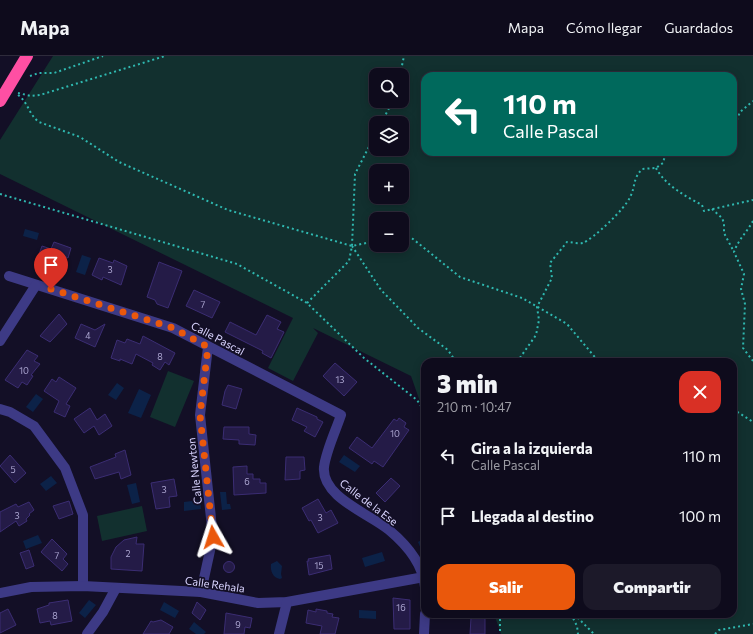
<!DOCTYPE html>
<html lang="es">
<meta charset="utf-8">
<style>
body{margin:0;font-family:Commissioner,sans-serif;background:#1c1929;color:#f1f3f6;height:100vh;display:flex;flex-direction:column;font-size:15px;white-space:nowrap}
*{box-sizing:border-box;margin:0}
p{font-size:13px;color:#9b9ba3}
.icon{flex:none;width:22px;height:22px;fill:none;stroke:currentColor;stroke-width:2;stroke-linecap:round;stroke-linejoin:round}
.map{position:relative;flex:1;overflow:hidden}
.details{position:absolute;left:421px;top:302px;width:316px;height:260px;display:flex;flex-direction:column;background:#0e0b1c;border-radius:12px;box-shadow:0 2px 10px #0003,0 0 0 1px #2e2b3b}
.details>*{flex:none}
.guide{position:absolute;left:421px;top:16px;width:316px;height:84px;border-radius:12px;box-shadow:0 2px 10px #0003,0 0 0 1px #2e2b3b;background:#00695c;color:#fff;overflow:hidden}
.fabs{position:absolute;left:369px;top:12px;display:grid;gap:8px}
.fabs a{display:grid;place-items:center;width:40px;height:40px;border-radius:8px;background:#0e0b1c;box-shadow:0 2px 10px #0003,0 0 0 1px #2e2b3b;font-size:20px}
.pin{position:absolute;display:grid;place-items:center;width:34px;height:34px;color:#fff;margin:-41px -17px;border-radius:50% 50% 50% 0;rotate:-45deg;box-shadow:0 0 4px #0007}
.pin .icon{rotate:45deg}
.me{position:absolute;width:44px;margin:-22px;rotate:354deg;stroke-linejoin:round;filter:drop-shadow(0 0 3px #0008)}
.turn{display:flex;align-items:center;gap:14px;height:84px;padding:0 16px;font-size:18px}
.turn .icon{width:52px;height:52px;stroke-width:2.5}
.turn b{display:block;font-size:28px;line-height:34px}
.round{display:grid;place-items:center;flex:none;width:42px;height:42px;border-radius:12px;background:#1c1929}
.headline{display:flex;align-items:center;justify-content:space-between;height:68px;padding:0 16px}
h1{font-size:24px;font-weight:800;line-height:30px}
.primary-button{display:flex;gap:8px;margin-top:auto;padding:8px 16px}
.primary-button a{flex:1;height:46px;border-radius:12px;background:#ea580c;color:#fff;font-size:16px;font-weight:800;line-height:46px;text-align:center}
.primary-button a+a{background:#1c1929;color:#f1f3f6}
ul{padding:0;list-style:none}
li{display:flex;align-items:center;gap:12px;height:60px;padding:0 16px}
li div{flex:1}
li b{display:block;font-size:15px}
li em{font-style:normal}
header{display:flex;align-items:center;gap:24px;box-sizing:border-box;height:56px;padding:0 20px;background:#0e0b1c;border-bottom:1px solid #2e2b3b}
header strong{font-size:19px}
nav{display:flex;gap:22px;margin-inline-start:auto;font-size:14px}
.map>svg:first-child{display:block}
.green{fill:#12302f;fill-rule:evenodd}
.water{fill:#0c2248}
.building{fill:#241b47;stroke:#3b2d73}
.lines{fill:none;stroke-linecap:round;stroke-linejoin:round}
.path{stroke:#2fb8b0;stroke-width:2;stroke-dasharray:2 3;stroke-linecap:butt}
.street{stroke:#3d3a85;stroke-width:10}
.highway{stroke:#ff4fa3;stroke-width:12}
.route{stroke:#ea580c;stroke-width:7;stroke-dasharray:0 12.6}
.labels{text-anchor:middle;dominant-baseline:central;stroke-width:3.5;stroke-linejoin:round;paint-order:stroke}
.number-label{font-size:9px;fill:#aca6d1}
.street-label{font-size:11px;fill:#d9d4ff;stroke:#130f26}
</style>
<header>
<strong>Mapa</strong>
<nav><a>Mapa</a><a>Cómo llegar</a><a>Guardados</a></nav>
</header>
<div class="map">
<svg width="753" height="578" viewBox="0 0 753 578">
<rect width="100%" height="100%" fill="#130f26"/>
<g class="green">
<path d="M53 0H753V578H501L494 558H733V306H425V360L411 320 313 272 318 277 293 325 268 312 293 262 0 118V84ZM376 19H402V45H376ZM425 20H733V96H425ZM376 67H402V93H376ZM376 115H402V141H376ZM376 163H402V189H376Z"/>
<path d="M168 315 194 325 175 371 150 361Z"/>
<path d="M142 450 147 475 102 485 97 460Z"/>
</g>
<g class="water">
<path d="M25 173 39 177 37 184 23 180Z"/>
<path d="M82 199 91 202 85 219 76 216Z"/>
<path d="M117 327 124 332 116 344 108 339Z"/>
<path d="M139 333 151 339 141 362 128 357Z"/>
<path d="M36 338 43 343 33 356 26 351Z"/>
<path d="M344 399 360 410 355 416 339 406Z"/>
<path d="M51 420 57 427 46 435 40 428Z"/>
<path d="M136 427 140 446 132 448 127 429Z"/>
<path d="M220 436H226L227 448H230L231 453 222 454Z"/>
<path d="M200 444 201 453 184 455V446Z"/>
<path d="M38 479 42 487 26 493 23 485Z"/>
<path d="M423 483 425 497 423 498 418 486Z"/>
<path d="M382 496 385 505 365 511 362 502Z"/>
<path d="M277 505 282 510 281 518 282 522 280 523C273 522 270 515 271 508Z"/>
<path d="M89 544 96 549 85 562 79 557Z"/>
<path d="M164 546 179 555 175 562 160 554Z"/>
<path d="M359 554 376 555V563L359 562Z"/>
<path d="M194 566 206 576 204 578H196L189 573Z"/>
</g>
<g class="building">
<path d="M54 186 71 192 68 202 64 200 58 218 35 209 42 190 51 193Z"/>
<path d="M99 202 113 207 114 204 127 210 121 229 103 221 102 224 92 219Z"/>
<path d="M159 206 182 215 168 252 157 248 155 244 147 241Z"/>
<path d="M194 234 220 246 212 262 186 250Z"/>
<path d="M59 258 67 268 50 286 40 280Z"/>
<path d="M267 259 281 266 277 273 284 276 271 302 262 297 263 295 225 276 230 266 256 279Z"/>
<path d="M81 268 95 274 105 268 95 291 75 282Z"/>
<path d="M143 280 175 297 169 309 165 306 160 314 152 309 153 307 136 298 132 308 120 303V305L111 302 117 284 125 287 127 283 140 288Z"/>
<path d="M27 294 38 300 34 305 40 308 31 319 33 320 27 329 22 326 18 332 5 324Z"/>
<path d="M335 307 357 326 344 340 323 320Z"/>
<path d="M59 321 76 332 66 348 70 350 65 361 54 356 59 345 44 335 52 323 56 326Z"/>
<path d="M228 329 242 333 236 353 222 349 225 335Z"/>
<path d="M90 352 97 364 105 358 112 370 99 379 94 370 84 377 74 363Z"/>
<path d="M297 352 317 361V363L323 366 315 381 304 375 307 371 292 364Z"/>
<path d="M399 362 406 367 404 371 409 374 383 411 374 405 372 408 349 392 357 381 372 392 394 363 397 365Z"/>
<path d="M224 371H249V378L256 379 255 389 239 388V384L223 383Z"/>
<path d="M125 394 131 419 121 423 119 416 95 423 90 411 116 401 115 398Z"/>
<path d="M10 399 26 417 15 427 0 410Z"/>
<path d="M286 401H304L305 414 300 415V423L285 424Z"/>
<path d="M247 410V418H253V423H260V427H266V437L234 439 233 411Z"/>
<path d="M391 422 400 430 385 446 376 437Z"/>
<path d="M174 423 177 440 169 441 170 451 156 453 151 427Z"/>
<path d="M318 443 326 457 331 454 338 467 318 477 311 464 309 465 302 452Z"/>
<path d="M69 445 73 458 59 463 53 450Z"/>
<path d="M29 446 34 454 29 458 30 459 26 463 27 465 19 470 16 465 0 476V456L16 448 18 451Z"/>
<path d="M137 481 136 488H144L142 515 111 513V501L116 491 124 484Z"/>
<path d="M52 483 67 498 63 503 68 508 62 515 41 496Z"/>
<path d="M29 494 34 510 26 513 20 497Z"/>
<path d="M330 499 332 513 309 519 307 505H309L308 503Z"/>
<circle cx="229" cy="511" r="5.5"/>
<path d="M393 542 410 544V573H394Z"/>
<path d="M68 544 72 565 51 569 50 565 40 567 37 553 49 549V547Z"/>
<path d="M197 546 206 554 200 564 192 557Z"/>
<path d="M8 553 16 569 0 577V557Z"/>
<path d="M316 553 327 555V557L333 558 332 561 339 562 335 578H320L322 570 306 567 308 554 316 556Z"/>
<path d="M226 557 252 562 250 572 245 571 244 578H224Z"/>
<path d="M471 562H485V578H470Z"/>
<path d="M161 564 173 571 169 578H143L151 565 153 566Z"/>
</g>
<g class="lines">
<g class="path">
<path d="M400 19 404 0"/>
<path d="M30 20 39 17H54L103 0"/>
<path d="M18 37 31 40 40 39 165 0"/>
<path d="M18 39C28 46 29 59 39 66L80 81 119 106 228 154 352 190 376 185"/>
<path d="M733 66H736L740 56 753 45"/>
<path d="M381 67 393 45"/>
<path d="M656 112C665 129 685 140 702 149L704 155 753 144"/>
<path d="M0 138 237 208 307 247 364 302 417 344 425 356"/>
<path d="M712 153 722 162 724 167V177L734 196"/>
<path d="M753 165C747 176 738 184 734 196L744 218 741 233 745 248 743 292 753 305"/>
<path d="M402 181 413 183 460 221 522 242 567 268 599 306"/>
<path d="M352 190 381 234 418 272 448 294 456 306"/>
<path d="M307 247 349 205 352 190 355 118 376 77"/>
<path d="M517 306 536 279 539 264 537 251 552 222 550 207 567 186C571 186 578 188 583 187 593 183 626 152 630 141 636 130 632 124 642 113L656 112 663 107 666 96"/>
<path d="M733 353 753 366"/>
<path d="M500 558V578"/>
<path d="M571 558 577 570 578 578"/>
<path d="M574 558 594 578"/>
<path d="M715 578 719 574 753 568"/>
</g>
<g class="street">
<path d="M9 220 173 272 341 359C336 374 326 395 324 411 321 441 370 458 389 474 407 489 423 508 425 531"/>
<path d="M0 285 36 229"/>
<path d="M0 353 10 356 34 370 65 412 83 459V530"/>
<path d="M201 536 213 481 200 359 208 291"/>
<path d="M0 537 31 531 83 530 201 536 258 547 287 546 424 521"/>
<path d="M87 578 103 556 116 532"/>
<path d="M279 578 287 546"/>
<path d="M424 578 425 558"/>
</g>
<path class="highway" d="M0 45 27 0"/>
</g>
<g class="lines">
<path class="route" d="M51 233 173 272 208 291 200 359 213 481"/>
</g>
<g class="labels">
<g class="number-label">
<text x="110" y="213">3</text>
<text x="203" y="248">7</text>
<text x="88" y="279">4</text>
<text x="160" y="300">8</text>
<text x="24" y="314">10</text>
<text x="340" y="323">13</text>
<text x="395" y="377">10</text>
<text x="13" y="413">5</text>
<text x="247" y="425">6</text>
<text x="164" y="433">3</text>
<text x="17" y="459">3</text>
<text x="320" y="461">3</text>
<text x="128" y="497">2</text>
<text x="57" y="499">7</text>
<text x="319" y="509">15</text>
<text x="401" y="551">16</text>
<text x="55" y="559">8</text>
<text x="238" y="568">9</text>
</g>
<g class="street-label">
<text transform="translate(218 282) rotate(28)">Calle Pascal</text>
<text transform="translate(194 415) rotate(-96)">Calle Newton</text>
<text transform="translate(369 446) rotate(37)">Calle de la Ese</text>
<text transform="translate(215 528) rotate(8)">Calle Rehala</text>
</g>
</g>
</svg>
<div class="fabs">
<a><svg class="icon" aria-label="search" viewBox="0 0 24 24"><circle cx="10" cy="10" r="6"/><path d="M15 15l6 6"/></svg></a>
<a><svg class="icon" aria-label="layers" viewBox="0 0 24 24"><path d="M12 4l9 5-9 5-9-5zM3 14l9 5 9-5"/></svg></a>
<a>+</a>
<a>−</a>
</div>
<div class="pin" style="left:51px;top:233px;background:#d93025"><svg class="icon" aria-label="arrive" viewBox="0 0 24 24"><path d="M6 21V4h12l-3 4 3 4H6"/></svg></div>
<svg class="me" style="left:213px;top:481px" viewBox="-20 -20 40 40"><path d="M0-17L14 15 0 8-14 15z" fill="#ea580c" stroke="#fff" stroke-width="4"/></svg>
<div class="guide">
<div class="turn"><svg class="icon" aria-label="left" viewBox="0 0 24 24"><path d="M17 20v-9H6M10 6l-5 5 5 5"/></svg><div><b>110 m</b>Calle Pascal</div></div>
</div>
<section class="details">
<div class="headline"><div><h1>3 min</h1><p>210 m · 10:47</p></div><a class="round" style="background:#d93025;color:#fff"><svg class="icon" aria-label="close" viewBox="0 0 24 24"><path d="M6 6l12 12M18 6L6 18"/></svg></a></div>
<ul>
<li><svg class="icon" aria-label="left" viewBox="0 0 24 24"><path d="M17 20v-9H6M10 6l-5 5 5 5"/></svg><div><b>Gira a la izquierda</b><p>Calle Pascal</p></div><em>110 m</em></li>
<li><svg class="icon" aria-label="arrive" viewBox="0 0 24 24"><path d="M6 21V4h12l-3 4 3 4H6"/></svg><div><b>Llegada al destino</b></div><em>100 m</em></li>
</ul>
<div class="primary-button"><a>Salir</a><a>Compartir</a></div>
</section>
</div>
